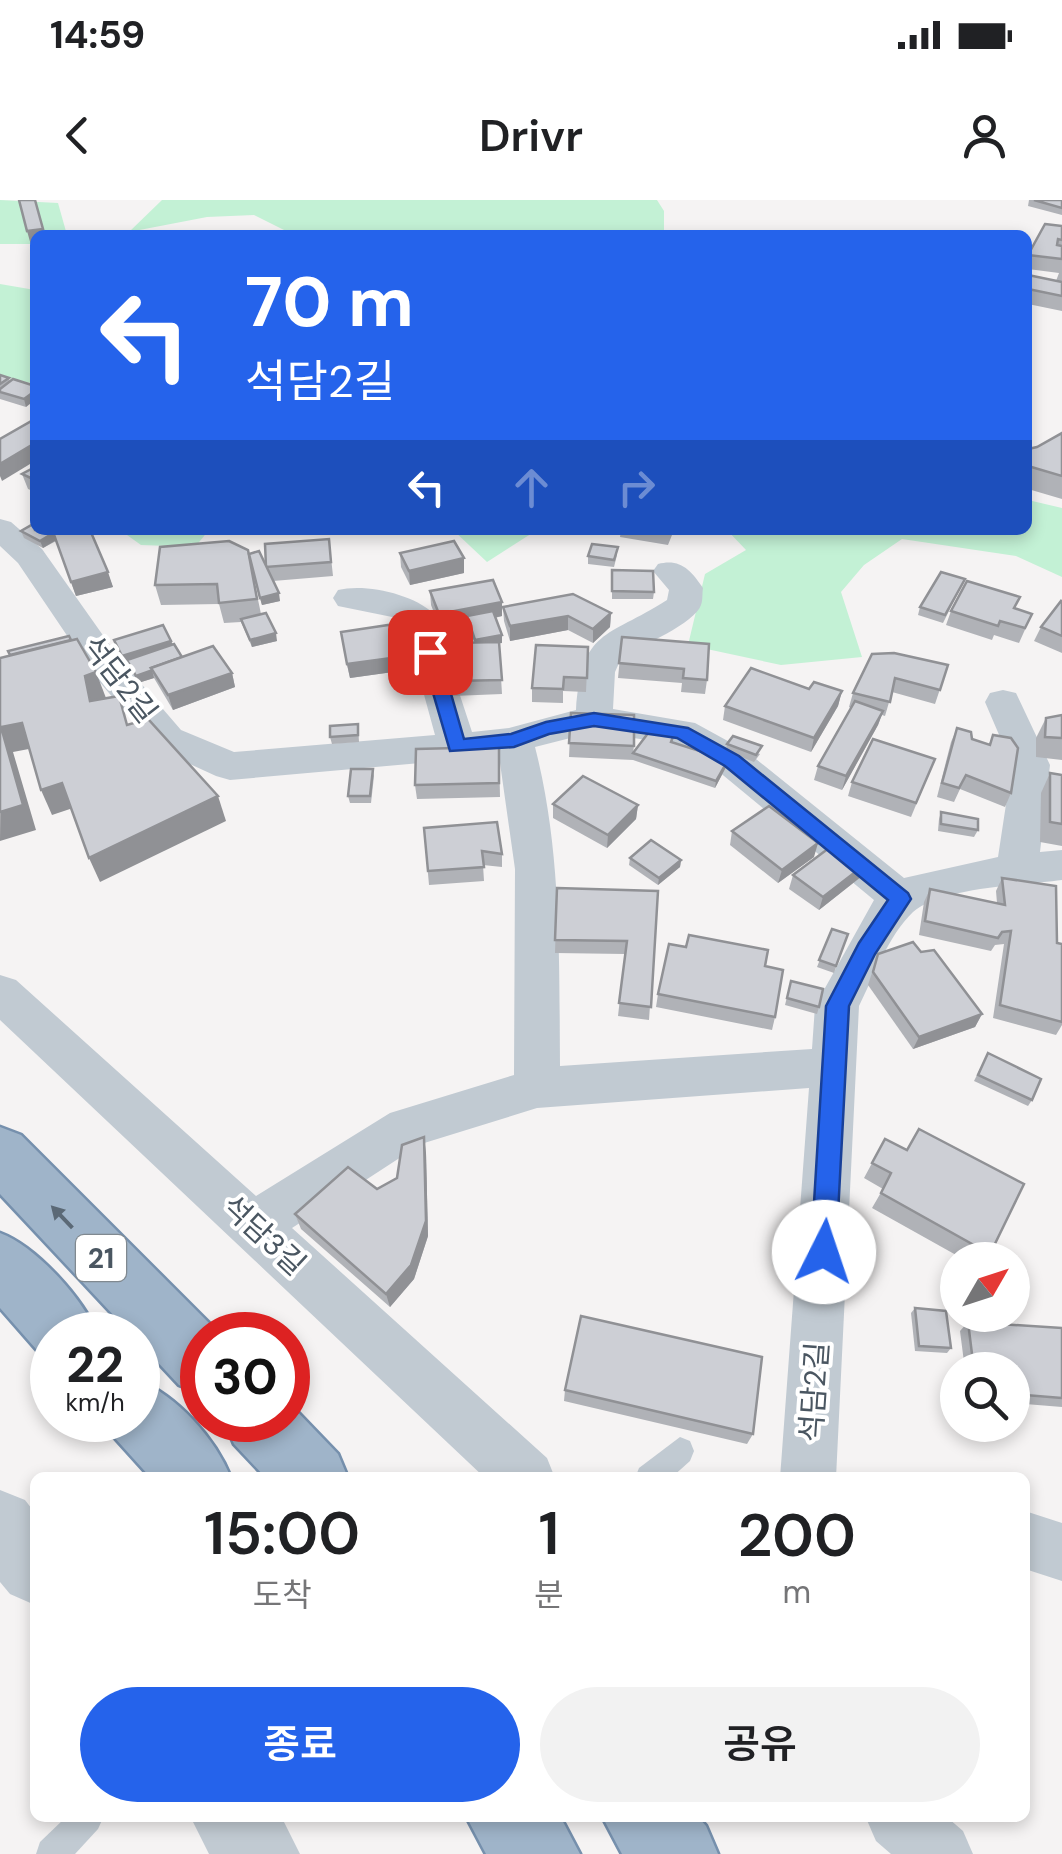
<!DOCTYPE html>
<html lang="ko">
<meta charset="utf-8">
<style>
body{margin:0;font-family:"DM Sans","Noto Sans KR",sans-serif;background:#f2f2f2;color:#202124;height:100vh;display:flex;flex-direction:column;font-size:38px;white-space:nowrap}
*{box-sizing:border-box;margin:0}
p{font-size:32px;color:#757577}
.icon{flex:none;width:55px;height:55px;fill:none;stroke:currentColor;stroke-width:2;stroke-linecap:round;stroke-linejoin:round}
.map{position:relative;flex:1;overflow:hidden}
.sheet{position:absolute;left:30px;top:1272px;width:1000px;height:350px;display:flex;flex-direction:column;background:#fff;border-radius:15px;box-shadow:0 5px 15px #0003}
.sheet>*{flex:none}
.hud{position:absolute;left:30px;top:30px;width:1002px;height:305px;border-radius:15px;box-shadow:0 5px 15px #0003;background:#2563eb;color:#fff;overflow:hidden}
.needle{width:65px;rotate:51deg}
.fabs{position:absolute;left:940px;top:1042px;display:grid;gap:20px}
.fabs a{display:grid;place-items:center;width:90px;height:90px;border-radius:50%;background:#fff;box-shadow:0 5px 15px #0003;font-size:50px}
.speed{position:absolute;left:30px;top:1112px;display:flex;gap:20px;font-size:50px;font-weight:700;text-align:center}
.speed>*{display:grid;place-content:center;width:130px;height:130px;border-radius:50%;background:#fff;box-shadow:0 5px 15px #0003;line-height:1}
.speed small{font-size:25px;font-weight:400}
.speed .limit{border:15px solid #d22;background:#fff;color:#111}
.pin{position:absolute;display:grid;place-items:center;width:85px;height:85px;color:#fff;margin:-42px;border-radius:20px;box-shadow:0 5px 15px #0006}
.me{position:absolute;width:110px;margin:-55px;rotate:4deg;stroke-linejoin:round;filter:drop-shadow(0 0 8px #0008)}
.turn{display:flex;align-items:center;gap:35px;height:210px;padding:0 50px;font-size:45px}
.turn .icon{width:130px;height:130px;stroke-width:2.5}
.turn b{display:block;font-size:70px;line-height:85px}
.lanes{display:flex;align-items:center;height:95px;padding:0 50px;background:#0003;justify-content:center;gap:50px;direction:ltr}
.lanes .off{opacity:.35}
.eta{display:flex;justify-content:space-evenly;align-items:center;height:170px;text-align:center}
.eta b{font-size:60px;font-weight:600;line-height:70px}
.primary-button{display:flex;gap:20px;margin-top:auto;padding:20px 50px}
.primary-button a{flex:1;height:115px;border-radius:60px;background:#2563eb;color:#fff;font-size:40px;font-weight:600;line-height:115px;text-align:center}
.primary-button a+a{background:#f2f2f2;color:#202124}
.status{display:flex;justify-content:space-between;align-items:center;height:70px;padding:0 50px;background:#fff;direction:ltr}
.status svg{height:28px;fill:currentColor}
header{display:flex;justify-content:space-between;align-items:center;height:130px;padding:0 50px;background:#fff;font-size:45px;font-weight:600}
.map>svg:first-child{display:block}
.green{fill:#c3f1d5}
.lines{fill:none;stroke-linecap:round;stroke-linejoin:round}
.trunk-casing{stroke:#7690ad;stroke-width:5}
.service{fill:#c1cad2;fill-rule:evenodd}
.minor{fill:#c1cad2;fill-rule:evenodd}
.tertiary{fill:#c1cad2;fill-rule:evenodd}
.trunk{fill:#9fb4c9;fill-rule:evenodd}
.wall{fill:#b0b2b7}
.shaded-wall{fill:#909195}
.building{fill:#cdcfd5;stroke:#909195;stroke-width:2.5}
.oneway{fill:#5b6976}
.route{fill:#2563eb;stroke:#184099;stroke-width:2.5}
.labels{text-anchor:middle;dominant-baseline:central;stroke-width:8;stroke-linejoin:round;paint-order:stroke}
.shield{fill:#fff;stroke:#808990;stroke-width:2.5}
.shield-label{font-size:28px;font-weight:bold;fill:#4a5661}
.street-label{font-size:30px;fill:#4a5661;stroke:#fff}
</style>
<div class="status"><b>14:59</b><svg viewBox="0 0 49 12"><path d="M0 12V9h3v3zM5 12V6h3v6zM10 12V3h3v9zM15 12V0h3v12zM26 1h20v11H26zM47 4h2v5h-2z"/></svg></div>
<header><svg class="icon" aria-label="back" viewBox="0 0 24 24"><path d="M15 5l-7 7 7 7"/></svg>Drivr<svg class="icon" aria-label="person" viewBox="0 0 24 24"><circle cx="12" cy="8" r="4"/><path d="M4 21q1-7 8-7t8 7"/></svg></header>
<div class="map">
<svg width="1062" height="1654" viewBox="0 0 1062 1654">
<rect width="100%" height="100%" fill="#f5f3f3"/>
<g class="green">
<path d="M0 0 58 3 67 35H35V44H0Z"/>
<path d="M162 0H657L664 11V35H294L254 15 207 17 129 32Z"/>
<path d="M0 84 35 90V184L0 176Z"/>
<path d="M1028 300 1062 308V377L1016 356 902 339 864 365 841 392 862 457 781 465 688 445 705 374 746 350 727 330H1028Z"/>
<path d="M120 330H209L195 347 141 345Z"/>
<path d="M453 330H537L487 362Z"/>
</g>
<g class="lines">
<g class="trunk-casing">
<g id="trunk">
<path d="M0 927 21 935 221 1135H202V1194L179 1185 138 1141V1135H132L0 994Z"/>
<path d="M0 1033C37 1047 83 1099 98 1135H52V1161L43 1157 0 1108Z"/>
<path d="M138 1180C177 1196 215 1238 231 1278H151L114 1237 107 1220H138Z"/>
<path d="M288 1202 338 1254 348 1278H266L234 1244 224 1220H288Z"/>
<path d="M467 1618H561L580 1654H486Z"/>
<path d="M603 1618H699L706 1626 718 1654H622Z"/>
</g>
</g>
<g class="service">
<path d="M680 1237 690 1241 694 1251 690 1261 671 1278H635L639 1268Z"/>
<path d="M65 1618H103L98 1629 75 1654H36L40 1642Z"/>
</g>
<g class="minor">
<path d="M0 319 11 322 42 349 119 458 181 530 234 552 435 535 405 425 397 418 338 406 333 398 338 390C365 383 413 394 433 413L472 532 509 528 576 510C582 428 606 439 667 400L669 390 653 371 658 364C680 358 691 370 703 388 702 394 703 400 701 405 695 423 641 447 623 454L615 472 613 509 695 523 746 551 904 678 998 657 1012 565 985 502 990 493 1003 490 1016 493 1050 565 1040 652 1062 650V680C1024 685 941 687 913 712 888 736 874 776 859 806L836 1278H780L809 888 537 908 421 944 292 1028 547 1258 555 1278H485L0 820V775L16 780 256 996 390 913 514 875 515 669 499 556 230 580 216 576 155 548 93 474 18 363 0 346ZM594 532 673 544 718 571 874 700 815 806 812 849 560 866C559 759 562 652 535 547Z"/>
<path d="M1025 1311 1062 1323V1381L1025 1369Z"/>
<path d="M866 1618H948L963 1631 973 1654H891L876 1641Z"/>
</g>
<g class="tertiary">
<path d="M0 1290 25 1300 35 1313V1405L10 1394 0 1382Z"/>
<path d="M191 1618H282L300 1654H209Z"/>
</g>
<use href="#trunk" class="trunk"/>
</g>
<g class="wall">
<path d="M1029 0H1062V15L1028 6Z"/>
<path d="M1062 26V111L1028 104V75L1056 81 1059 73 1028 69V55Z"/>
<path d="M0 175 9 178 10 182 35 186 26 207 0 199Z"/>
<path d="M1062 233V299L1028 289V249L1037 247Z"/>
<path d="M35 267V292L28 289 22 274Z"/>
<path d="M90 330 113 387 76 396 56 341 43 348 24 338 21 331Z"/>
<path d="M621 330H674L668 345 620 337Z"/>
<path d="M329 339 333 376 273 381 280 401 262 405 252 371 261 414 277 441 252 447 241 422 224 423 219 404 161 405 155 385 249 354 266 365Z"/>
<path d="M400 353 464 373 410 385 401 367Z"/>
<path d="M617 355 614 367 588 364V356Z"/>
<path d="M612 370 654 392 653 399H612Z"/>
<path d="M965 379 943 423 918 415 920 407Z"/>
<path d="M430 391 502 416 495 418 502 435V443H499L502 494 453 496 451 443 474 442 467 423 440 428 431 405Z"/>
<path d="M1062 402V453L1034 441 1041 427Z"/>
<path d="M503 407 611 413 610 427 593 443 568 430 510 441 504 421Z"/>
<path d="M1015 408 1032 414 1019 443 994 435 992 440 946 425 951 411Z"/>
<path d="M622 437 707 480 705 494 681 492 682 483 618 478Z"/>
<path d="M399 439 426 481 408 484 400 471 350 478 343 447Z"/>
<path d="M114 440 171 441 182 457 232 473 235 487 173 510 154 478 138 483 127 462 124 463Z"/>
<path d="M588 447 586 492 563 491V503L532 502V488Z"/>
<path d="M872 454 948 465 935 504 892 492 885 516 882 515 878 525 842 590 814 580 818 566 851 508 849 507 853 493Z"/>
<path d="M809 489 842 491 838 506 811 552 723 520 725 506Z"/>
<path d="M571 513 634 546 633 553 673 543 728 560 726 567 715 588 633 560 569 557Z"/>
<path d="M1062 515V560L1036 557V538L1046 518Z"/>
<path d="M358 524 359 542 332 544 330 537Z"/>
<path d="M957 528 972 539 989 544 993 535 1011 593 1005 607 960 589 954 602 937 597 951 542Z"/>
<path d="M727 544 760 554 754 562 726 551Z"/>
<path d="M499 547 500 597 417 599 415 585Z"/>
<path d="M935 559 911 617 848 596 852 582Z"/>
<path d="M373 569 374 576 371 603H350L348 596Z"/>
<path d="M1050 573 1062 575V646L1040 642 1041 593Z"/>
<path d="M553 604 638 605 636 619 607 648 553 618Z"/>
<path d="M941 612 978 630 974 637 938 631 939 619Z"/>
<path d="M424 628 502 654V667L483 665 484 681 429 685Z"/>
<path d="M732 631 814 657 778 683 730 645Z"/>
<path d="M630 658 681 660 680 667 658 685 629 665Z"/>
<path d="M867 663 862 676 819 710 789 689 793 675Z"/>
<path d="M1002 678 1057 743 1062 744V825L1056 835 993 818 1004 744 995 745 991 751 919 735 924 702 930 689 997 703 996 691Z"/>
<path d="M557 688 658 691 649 820 618 816 625 754 555 753Z"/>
<path d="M832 729 848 734 834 773 817 767Z"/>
<path d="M686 747 765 766 775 817 772 830 656 807 658 794Z"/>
<path d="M921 752 982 814 975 827 913 849 868 785 878 754Z"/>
<path d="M791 781 819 807 817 814 785 805Z"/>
<path d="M988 853 1032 900 1028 906 974 881Z"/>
<path d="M885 939 990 1054 985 1060H965L872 1008 883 989 864 978Z"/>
<path d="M426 953 428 1036 414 1079 390 1107 301 1029 295 1014 377 989 397 978Z"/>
<path d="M915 1108 951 1148 947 1153 915 1151 911 1113Z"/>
<path d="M968 1122 1062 1128V1207L1012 1203V1170H965L960 1131Z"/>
<path d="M565 1190 753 1234 747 1244 564 1201Z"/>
</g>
<g class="shaded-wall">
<path d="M35 0 45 35H35V44L31 45 27 31Z"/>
<path d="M35 191V200L26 207 24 199Z"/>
<path d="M35 243V261L2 281 0 276V264Z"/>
<path d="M58 330H73L43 348 40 341Z"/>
<path d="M464 358V373L410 385 409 371Z"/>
<path d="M108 372 113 387 76 396 71 382Z"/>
<path d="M279 393 280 401 262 405 260 398Z"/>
<path d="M502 402V416L469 423 467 416V423L440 428 439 414Z"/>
<path d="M611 413 610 427 593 443V429Z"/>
<path d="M568 416V430L510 441V426Z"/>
<path d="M276 433 277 441 252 447 250 440Z"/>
<path d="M502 435V443L475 447V440Z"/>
<path d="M171 441 174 448 124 463 122 456Z"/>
<path d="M398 457 400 471 350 478 347 464Z"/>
<path d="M425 467 426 481 408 484 407 470Z"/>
<path d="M152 470 154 478 138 483 136 476Z"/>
<path d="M96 472 106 498 90 501 85 476Z"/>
<path d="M232 473 235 487 173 510 168 495Z"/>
<path d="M842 491 838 506 811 552 814 538Z"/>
<path d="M883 511 878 525 842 590 846 576Z"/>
<path d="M22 523 34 548 13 552 36 630 0 641 1 527Z"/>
<path d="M728 560 726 567 715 588 716 581Z"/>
<path d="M62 583 73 608 52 615 41 590Z"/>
<path d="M218 596 226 621 100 682 89 658Z"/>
<path d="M638 605 636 619 607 648 608 635Z"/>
<path d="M818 643 814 657 778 683 782 670Z"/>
<path d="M681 660 680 667 658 685 659 678Z"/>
<path d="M867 663 862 676 819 710 823 697Z"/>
<path d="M982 814 975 827 913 849 919 837Z"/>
<path d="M424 937 426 953 428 1036 414 1079 390 1107 386 1094Z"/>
</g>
<g class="building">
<path d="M19 0H35L43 29 27 31Z"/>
<path d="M1034 0H1062V8Z"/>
<path d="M1045 24 1062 26V40L1058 39 1057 45 1062 46V59L1028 55Z"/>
<path d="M1028 75 1062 82V96L1028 89Z"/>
<path d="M0 175 9 178 0 184Z"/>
<path d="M13 179 35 186V191L24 199 0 192V189Z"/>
<path d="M35 219V243L0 264V239Z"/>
<path d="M1062 233V276L1028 266V249L1037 247Z"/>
<path d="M35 267V280L22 274Z"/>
<path d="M35 323V330H58L40 341 21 331Z"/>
<path d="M62 330H90L108 372 71 382 53 332Z"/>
<path d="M329 339 331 362 266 367 265 344Z"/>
<path d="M229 341 248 350 257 399 219 403 217 384 155 385 160 347Z"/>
<path d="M454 341 464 358 409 371 400 353Z"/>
<path d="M592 344 618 347 614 360 588 356Z"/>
<path d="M259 351 279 393 260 398 249 354Z"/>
<path d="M612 370 653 371 654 392 612 391Z"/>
<path d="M941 372 965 379 945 415 920 407Z"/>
<path d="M493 380 502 402 439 414 430 391Z"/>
<path d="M967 381 1020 397 1014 408 1032 414 1025 428 1000 421 998 426 951 411Z"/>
<path d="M573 394 611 413 593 429 568 416 510 426 503 407Z"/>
<path d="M1061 401 1062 402V436L1041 427Z"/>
<path d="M493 411 502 435 475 440 467 416Z"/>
<path d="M266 413 276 433 250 440 241 419Z"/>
<path d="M395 424 399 439 417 436 425 467 407 470 398 457 347 464 341 432Z"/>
<path d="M163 425 171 441 122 456 114 440Z"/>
<path d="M69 436 71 440 10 455 8 451Z"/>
<path d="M622 437 709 444 707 480 683 478 684 469 619 463Z"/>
<path d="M77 439 96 472 85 476 90 501 119 496 127 525 148 519 218 596 89 658 62 583 41 590 22 523 1 527 23 605 0 612V458Z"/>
<path d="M499 442 502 480 452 481 451 443Z"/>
<path d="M174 444 182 457 151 468 153 470 136 476 127 460Z"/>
<path d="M536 445 588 447 587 478 564 477 563 489 532 488Z"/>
<path d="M213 446 232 473 168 495 151 468Z"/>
<path d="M894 453 948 465 940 490 895 478 890 502 853 493 872 454Z"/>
<path d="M751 468 809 489 814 482 842 491 814 538 725 506Z"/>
<path d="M855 501 883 511 846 576 818 566Z"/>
<path d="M571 513 634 515V546L569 543Z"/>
<path d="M1062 515V538L1045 537 1046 518Z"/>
<path d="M358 524V535L330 537V526Z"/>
<path d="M652 528 674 534 671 542 728 560 716 581 633 553Z"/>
<path d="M957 528 971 532 972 539 990 545 993 535 1011 538 1018 548 1011 593 966 575 959 588 942 583Z"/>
<path d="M733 536 762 546 756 555 727 544Z"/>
<path d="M873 539 935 559 916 603 852 582Z"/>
<path d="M499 547V583L415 585 416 549Z"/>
<path d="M351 569H373L370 596H348Z"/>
<path d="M1050 573 1062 575V624L1050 622Z"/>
<path d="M583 576 638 605 608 635 553 604Z"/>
<path d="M769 606 818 643 782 670 732 631Z"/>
<path d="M941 612 978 619V630L941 624Z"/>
<path d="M497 622 502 654 482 651 484 667 428 671 424 628Z"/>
<path d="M651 640 681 660 659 678 630 658Z"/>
<path d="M837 642 867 663 823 697 793 675Z"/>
<path d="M1002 678 1056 686 1057 743 1062 744V822L1000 805 1011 731 1002 732 998 738 925 721 930 689 1005 705Z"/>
<path d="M557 688 658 691 651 807 619 803 627 741 555 740Z"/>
<path d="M832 729 848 734 836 766 819 760Z"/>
<path d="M689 735 768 750 765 766 783 770 775 817 658 794 669 744 686 747Z"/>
<path d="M913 742 921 752 934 750 982 814 919 837 873 772 878 754Z"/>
<path d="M791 781 823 789 819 807 787 798Z"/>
<path d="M988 853 1041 879 1032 900 978 875Z"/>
<path d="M919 929 1024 984 990 1054 881 993 891 973 872 963 885 939 907 950Z"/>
<path d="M424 937 426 1021 411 1065 386 1094 295 1014 348 967 377 989 397 978 402 945Z"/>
<path d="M915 1108 946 1111 951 1148 919 1146Z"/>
<path d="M581 1116 762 1157 753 1234 565 1190Z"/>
<path d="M968 1122 1062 1128V1198L1012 1194V1170H974Z"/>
</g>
<defs><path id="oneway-solid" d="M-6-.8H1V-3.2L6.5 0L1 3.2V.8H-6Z" transform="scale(2.5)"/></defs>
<use class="oneway" href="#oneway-solid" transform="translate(62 1017) rotate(-134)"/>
<path class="route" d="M430 446 439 452 464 539 511 534 546 522 594 513 688 528 739 556 908 693 911 699 875 754 849 806 836 1052 833 1060 824 1063 814 1060 811 1052 826 806 859 743 888 700 725 566 677 538 594 526 549 534 514 547 450 551 421 452Z"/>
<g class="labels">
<rect class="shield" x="76" y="1035" width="50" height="46" rx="8"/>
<g class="shield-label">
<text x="101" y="1058">21</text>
</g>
<g class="street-label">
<text transform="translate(120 479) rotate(52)">석담2길</text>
<text transform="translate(264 1035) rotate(43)">석담3길</text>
<text transform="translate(814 1192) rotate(-86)">석담2길</text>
</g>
</g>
</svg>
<div class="fabs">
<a><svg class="needle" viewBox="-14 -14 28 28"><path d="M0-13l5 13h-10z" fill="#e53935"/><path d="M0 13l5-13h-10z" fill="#757577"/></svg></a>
<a><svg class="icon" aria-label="search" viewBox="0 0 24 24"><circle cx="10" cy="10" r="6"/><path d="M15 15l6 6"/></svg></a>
</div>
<div class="speed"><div>22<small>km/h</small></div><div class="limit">30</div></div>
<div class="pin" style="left:430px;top:452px;background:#d93025"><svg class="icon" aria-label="arrive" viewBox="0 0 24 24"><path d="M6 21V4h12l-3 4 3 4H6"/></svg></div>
<svg class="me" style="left:824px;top:1052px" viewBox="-20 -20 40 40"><circle r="19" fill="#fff"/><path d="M0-13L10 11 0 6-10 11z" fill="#2563eb"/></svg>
<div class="hud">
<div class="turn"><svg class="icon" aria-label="left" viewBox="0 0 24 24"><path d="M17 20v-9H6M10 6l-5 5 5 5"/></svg><div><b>70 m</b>석담2길</div></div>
<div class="lanes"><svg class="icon" aria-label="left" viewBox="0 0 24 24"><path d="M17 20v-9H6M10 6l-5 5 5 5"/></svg><svg class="icon off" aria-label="ahead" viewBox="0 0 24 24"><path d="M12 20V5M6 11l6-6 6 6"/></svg><svg class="icon off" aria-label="right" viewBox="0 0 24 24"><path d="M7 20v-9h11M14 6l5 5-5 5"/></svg></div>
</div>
<section class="sheet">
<div class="eta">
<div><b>15:00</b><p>도착</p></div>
<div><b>1</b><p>분</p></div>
<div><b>200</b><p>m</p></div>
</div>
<div class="primary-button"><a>종료</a><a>공유</a></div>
</section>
</div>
